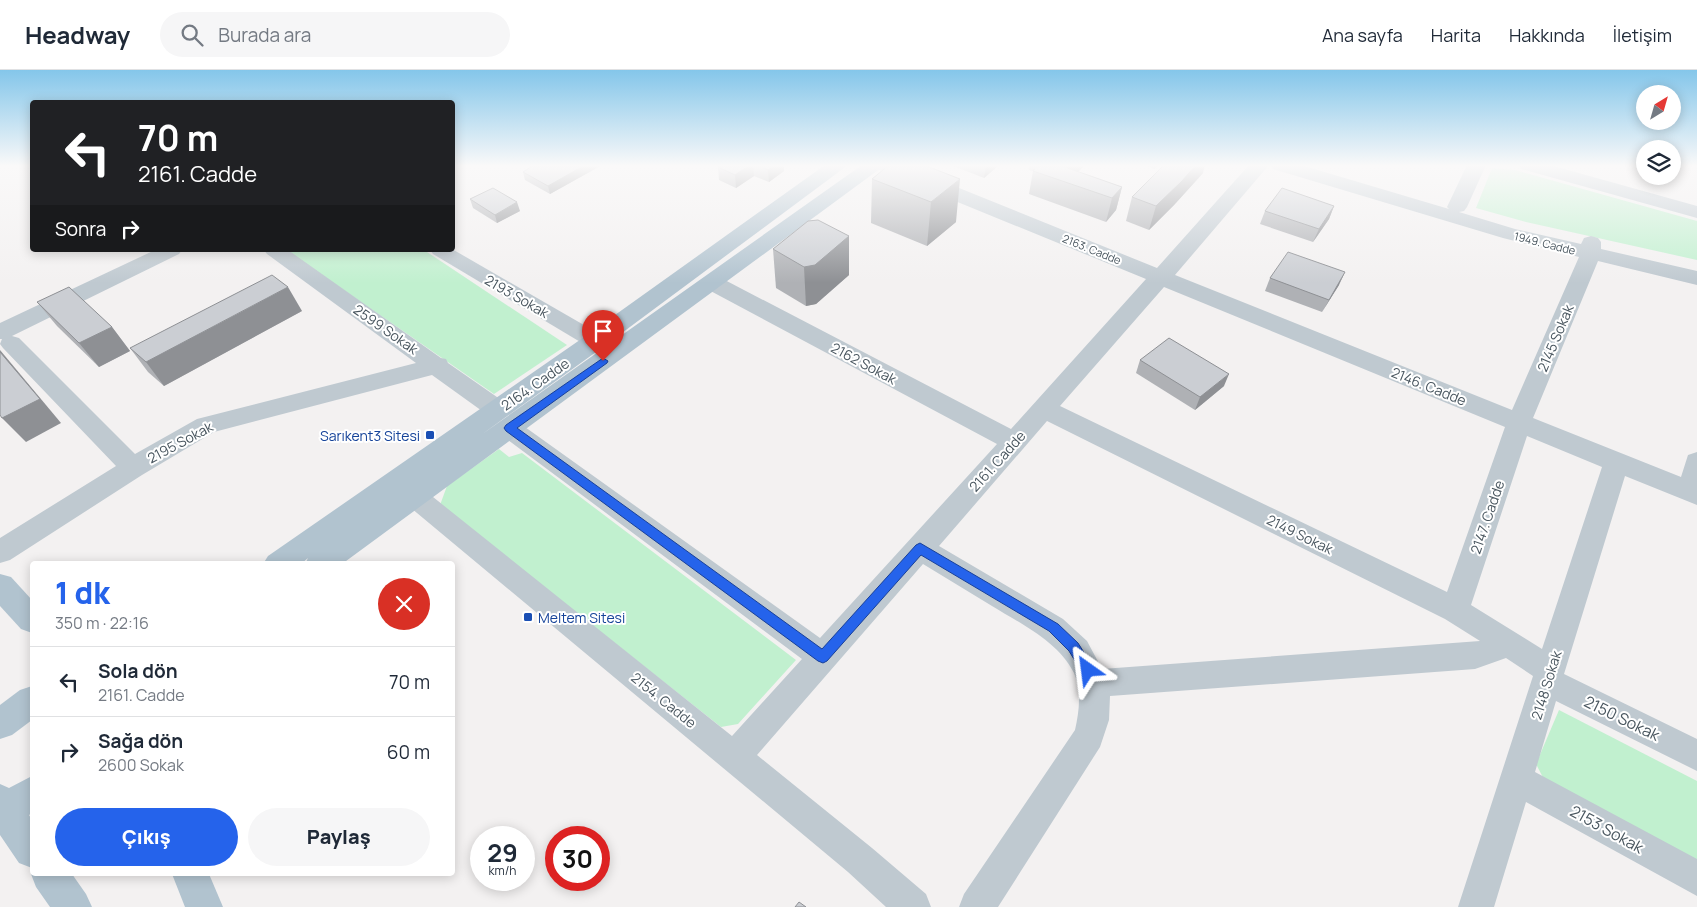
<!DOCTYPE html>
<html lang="tr">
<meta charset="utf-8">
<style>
body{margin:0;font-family:Manrope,sans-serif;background:#f6f6f7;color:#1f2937;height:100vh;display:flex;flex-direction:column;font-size:19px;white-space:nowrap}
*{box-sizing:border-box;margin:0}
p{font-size:16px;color:#747a83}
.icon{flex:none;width:28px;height:28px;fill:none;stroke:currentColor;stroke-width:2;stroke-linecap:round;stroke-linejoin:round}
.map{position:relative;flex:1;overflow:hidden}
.details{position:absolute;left:30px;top:491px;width:425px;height:315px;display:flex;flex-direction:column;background:#fff;border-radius:5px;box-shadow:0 2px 12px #0003}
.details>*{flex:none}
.banner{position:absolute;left:30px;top:30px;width:425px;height:152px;border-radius:5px;box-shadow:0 2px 12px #0003;background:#202124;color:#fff;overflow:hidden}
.needle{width:32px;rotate:37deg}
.buttons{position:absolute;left:1636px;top:15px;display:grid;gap:10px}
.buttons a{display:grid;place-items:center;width:45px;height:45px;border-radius:50%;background:#fff;box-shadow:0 2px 12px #0003;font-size:25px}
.speed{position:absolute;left:470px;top:756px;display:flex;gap:10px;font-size:25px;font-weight:700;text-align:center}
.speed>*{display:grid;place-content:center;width:65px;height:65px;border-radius:50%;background:#fff;box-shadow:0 2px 12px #0003;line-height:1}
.speed small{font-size:12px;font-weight:400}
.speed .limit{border:8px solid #d22;background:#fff;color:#111}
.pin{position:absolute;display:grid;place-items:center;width:42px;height:42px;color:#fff;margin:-51px -21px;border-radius:50% 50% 50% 0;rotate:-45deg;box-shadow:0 0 5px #0007}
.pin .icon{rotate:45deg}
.me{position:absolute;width:55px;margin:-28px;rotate:329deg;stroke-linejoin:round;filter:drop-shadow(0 0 4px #0008)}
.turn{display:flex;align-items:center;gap:18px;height:105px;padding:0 25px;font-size:22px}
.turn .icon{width:65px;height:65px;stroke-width:2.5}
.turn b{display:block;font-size:35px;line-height:42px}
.then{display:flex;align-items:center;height:48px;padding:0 25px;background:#0003;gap:10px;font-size:19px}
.round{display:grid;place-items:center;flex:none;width:52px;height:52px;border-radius:26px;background:#f6f6f7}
.headline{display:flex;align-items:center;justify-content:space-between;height:85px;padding:0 25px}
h1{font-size:30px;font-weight:800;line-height:38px;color:#2563eb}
.primary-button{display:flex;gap:10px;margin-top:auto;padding:10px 25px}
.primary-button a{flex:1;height:58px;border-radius:30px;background:#2563eb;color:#fff;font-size:20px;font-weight:800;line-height:58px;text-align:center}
.primary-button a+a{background:#f6f6f7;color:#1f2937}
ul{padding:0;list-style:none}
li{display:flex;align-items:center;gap:15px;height:70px;padding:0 25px;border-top:1px solid #e0e1e3}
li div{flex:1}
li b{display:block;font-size:19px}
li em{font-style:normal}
header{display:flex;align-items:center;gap:30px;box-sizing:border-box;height:70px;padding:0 25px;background:#fff;border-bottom:1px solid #e0e1e3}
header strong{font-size:24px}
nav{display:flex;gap:28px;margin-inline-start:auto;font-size:18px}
.search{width:350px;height:45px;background:#f6f6f7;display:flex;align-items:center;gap:12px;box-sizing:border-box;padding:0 18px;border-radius:28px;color:#747a83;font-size:19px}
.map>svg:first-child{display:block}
.green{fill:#c1f0cf}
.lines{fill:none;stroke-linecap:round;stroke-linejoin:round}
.minor{fill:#bfc9d0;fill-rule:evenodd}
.major{fill:#b1c3cf;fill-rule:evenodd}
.wall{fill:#afb1b5}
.shaded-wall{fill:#8e9094}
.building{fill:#cbced3;stroke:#8e9094}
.route{fill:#2563eb;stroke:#184099}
.transit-dot{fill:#1a4fb4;stroke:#fff;stroke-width:2}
.labels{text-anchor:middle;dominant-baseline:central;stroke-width:4;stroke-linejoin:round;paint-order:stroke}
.far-street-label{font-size:11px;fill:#49565f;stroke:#fff}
.street-label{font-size:14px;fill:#49565f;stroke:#fff}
.transit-label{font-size:14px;fill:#164399;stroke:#fff;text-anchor:end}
.near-street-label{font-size:16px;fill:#49565f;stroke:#fff}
</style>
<header>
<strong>Headway</strong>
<div class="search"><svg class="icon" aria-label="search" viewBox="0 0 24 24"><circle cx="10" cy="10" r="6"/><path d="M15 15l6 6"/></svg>Burada ara</div>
<nav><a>Ana sayfa</a><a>Harita</a><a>Hakkında</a><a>İletişim</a></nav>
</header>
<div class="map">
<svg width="1697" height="837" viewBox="0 0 1697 837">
<rect width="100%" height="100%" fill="#f3f1f1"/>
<g class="green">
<path d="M1492 98 1515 100 1697 151V190L1526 152 1476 138Z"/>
<path d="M286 180H424L567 275 494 324Z"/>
<path d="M499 379 509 387 522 383 796 590 738 654 721 657 440 435 447 416Z"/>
<path d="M1559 640 1697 711V802L1550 721 1536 694Z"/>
</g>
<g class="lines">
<g class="minor">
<path d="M875 95H902L1157 198 1249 95H1269L1175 205 1512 340 1579 187 1503 168 1273 99 1271 95H1301L1449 139 1447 137 1467 95H1486L1467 137 1464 141 1459 142 1515 159 1581 174 1584 168 1591 166 1598 168 1601 172V179L1697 201V215L1598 191 1533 348 1681 407 1688 385 1697 382V435L1625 406 1564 604 1697 669V701L1556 631 1535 702 1697 789V826L1526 732 1494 837H1458L1533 606 1506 588 1475 599 1110 626 1109 650 1100 677 998 837H959L964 824 1075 660C1079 642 1082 621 1074 603 1058 571 1021 554 992 536 969 522 946 508 923 494L757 685 872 778 926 824 931 837H886L848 802 405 433 401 426 405 419 414 416 423 419 732 666 802 589 500 364 497 358 500 352 509 349 518 352 820 568 997 374 705 218 702 213 705 208 713 206 721 208 1011 359 1146 209 877 99ZM1164 217 1505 357 1447 522 1060 336ZM1047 351 1445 549 1480 571 1102 599 1087 571 1063 549 939 476ZM1527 366 1602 397 1542 579 1471 535Z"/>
<path d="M1519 95H1550L1697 136V148L1521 99Z"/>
<path d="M452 179 603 266 606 271 603 276 595 279 587 276 433 184 430 180Z"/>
<path d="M155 180H182L179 184 12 266 19 268 135 384 197 349 416 293 267 184 264 180H288L441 288 446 289 448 293 507 334 510 340 507 346 498 349 489 346 432 305 214 362 142 405 10 490 0 493V468L116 396 3 278 0 274 2 269H0V253Z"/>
</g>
<g class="major">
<path d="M825 95H848L603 277 481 365 862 95H885L342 494H305L308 488 301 494H263L268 486 587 265Z"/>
<path d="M0 504 11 507 32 530V563L21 559 0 536Z"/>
<path d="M32 616V650L12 665 0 669V635L20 620Z"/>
<path d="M32 706V743L29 745 32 750V798L19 793 0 765V714L9 718Z"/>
<path d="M32 799V804H72L86 824 92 837H50L36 817 31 804Z"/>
<path d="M172 804H209L223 837H185Z"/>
</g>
</g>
<g class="wall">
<path d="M602 95 550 124 525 110 523 102Z"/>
<path d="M720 95H784V101L769 112 754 106 736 118 719 110 718 97Z"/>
<path d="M889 95 956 152 927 176 871 153 872 109Z"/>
<path d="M951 95H999L984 108Z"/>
<path d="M1030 95H1085L1078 102 1122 117 1116 140 1106 152 1029 124 1033 101 1029 100Z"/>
<path d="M1143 95H1158L1155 99Z"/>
<path d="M1203 103 1174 135 1149 160 1126 151 1132 127Z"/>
<path d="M470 129 520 141 497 153 473 138Z"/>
<path d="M1334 136 1329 149 1313 172 1260 154 1265 141Z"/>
<path d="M773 179 849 205 816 234 806 236 776 218Z"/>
<path d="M1270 208 1339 215 1322 242 1265 221Z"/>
<path d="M37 232 112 257 130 281 99 297 57 256Z"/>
<path d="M302 241 164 316 148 302 130 278Z"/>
<path d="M1140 290 1224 316 1195 340 1136 303Z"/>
</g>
<g class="shaded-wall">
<path d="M585 95H602L550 124 548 116Z"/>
<path d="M750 95H753L754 106 736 118 735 105Z"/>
<path d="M774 95H784V101L769 112 768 100Z"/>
<path d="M986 95H999L984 108Z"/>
<path d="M1064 95H1085L1066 113 1062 96Z"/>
<path d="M1196 95H1205L1203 103 1174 135 1149 160 1156 136Z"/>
<path d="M960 109 956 152 927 176 931 132Z"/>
<path d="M1122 117 1116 140 1106 152 1112 128Z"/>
<path d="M517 132 520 141 497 153 495 145Z"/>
<path d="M1334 136 1329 149 1313 172 1319 159Z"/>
<path d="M849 166V205L816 234 806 236 804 197Z"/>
<path d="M1345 202 1339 215 1322 242 1329 230Z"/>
<path d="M288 217 302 241 164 316 146 292Z"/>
<path d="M112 257 130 281 99 297 79 273Z"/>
<path d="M0 280 61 353 26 372 2 348Z"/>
<path d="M1229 304 1224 316 1195 340 1200 327Z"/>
</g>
<g class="building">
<path d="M534 95H585L548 116 523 102Z"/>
<path d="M720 95H750L735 105 718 97Z"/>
<path d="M758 95H774L768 100Z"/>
<path d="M889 95H924L960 109 931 132 872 109Z"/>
<path d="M1038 95H1064L1062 96 1122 117 1112 128 1033 101Z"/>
<path d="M1164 95H1196L1182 111 1156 136 1132 127Z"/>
<path d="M493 118 517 132 495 145 470 129Z"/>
<path d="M1282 118 1334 136 1319 159 1265 141Z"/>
<path d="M818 150 849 166 815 195 804 197 773 179 808 151Z"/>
<path d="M1288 182 1345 202 1329 230 1270 208Z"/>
<path d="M272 205 288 217 146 292 130 278Z"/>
<path d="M69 217 112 257 79 273 37 232Z"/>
<path d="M1169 268 1229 304 1200 327 1140 290Z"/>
<path d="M0 282 40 329 2 348 0 345Z"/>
<path d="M799 832 806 837H795Z"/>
</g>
<linearGradient id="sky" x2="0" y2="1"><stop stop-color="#84c6ea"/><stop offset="0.45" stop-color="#faf9f9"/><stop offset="1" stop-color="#faf9f9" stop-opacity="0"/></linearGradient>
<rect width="1697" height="213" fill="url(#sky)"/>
<path class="route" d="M603 288 608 291 607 293 517 358 822 579 916 475 920 473 1058 554 1078 573 1095 600 1093 604 1088 606 1083 604 1069 581 1049 561 921 485 827 591 823 593 818 591 506 361 504 358 506 355Z"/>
<g class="transit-dot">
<rect x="425" y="360" width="10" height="10" rx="2.5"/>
<rect x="523" y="542" width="10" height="10" rx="2.5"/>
</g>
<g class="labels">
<g class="far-street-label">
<text transform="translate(1545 173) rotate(14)">1949. Cadde</text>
<text transform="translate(1092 179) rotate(22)">2163. Cadde</text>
</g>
<g class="street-label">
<text transform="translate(517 226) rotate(30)">2193 Sokak</text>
<text transform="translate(386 259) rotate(35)">2599 Sokak</text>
<text transform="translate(1555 268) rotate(-67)">2145 Sokak</text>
<text transform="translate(864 293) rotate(28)">2162 Sokak</text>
<text transform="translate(535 314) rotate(-35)">2164. Cadde</text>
<text transform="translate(1429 316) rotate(22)">2146. Cadde</text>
<text transform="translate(180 372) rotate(-28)">2195 Sokak</text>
<text transform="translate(997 391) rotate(-48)">2161. Cadde</text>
<text transform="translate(1487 447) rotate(-71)">2147. Cadde</text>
<text transform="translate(1300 464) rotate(26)">2149 Sokak</text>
<text transform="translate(1546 615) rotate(-73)">2148 Sokak</text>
<text transform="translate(664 630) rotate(39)">2154. Cadde</text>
</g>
<g class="transit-label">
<text x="420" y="365">Sarıkent3 Sitesi</text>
<text x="538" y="547" text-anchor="start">Meltem Sitesi</text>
</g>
<g class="near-street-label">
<text transform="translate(1622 648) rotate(26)">2150 Sokak</text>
<text transform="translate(1607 759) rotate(29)">2153 Sokak</text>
</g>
</g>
</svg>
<div class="buttons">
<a><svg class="needle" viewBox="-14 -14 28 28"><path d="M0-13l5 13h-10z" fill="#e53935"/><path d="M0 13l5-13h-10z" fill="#747a83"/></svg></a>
<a><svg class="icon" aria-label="layers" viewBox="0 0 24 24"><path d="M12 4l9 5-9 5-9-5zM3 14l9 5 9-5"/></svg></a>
</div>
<div class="speed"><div>29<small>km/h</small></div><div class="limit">30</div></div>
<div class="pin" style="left:603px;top:291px;background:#d93025"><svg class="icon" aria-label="arrive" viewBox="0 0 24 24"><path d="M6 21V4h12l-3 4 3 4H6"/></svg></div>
<svg class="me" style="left:1088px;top:600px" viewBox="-20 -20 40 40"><path d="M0-17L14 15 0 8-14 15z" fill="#2563eb" stroke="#fff" stroke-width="4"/></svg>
<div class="banner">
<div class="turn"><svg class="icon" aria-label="left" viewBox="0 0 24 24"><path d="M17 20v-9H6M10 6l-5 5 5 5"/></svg><div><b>70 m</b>2161. Cadde</div></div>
<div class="then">Sonra<svg class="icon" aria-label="right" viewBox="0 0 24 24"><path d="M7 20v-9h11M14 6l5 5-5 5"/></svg></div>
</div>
<section class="details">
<div class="headline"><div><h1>1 dk</h1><p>350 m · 22:16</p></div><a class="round" style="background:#d93025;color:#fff"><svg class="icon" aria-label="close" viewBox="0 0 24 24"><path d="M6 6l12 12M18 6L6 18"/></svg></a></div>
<ul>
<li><svg class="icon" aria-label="left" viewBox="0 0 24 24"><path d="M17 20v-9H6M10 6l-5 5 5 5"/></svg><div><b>Sola dön</b><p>2161. Cadde</p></div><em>70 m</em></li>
<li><svg class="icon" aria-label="right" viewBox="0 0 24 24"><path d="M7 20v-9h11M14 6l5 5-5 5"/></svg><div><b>Sağa dön</b><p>2600 Sokak</p></div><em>60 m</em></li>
</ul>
<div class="primary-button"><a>Çıkış</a><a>Paylaş</a></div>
</section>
</div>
